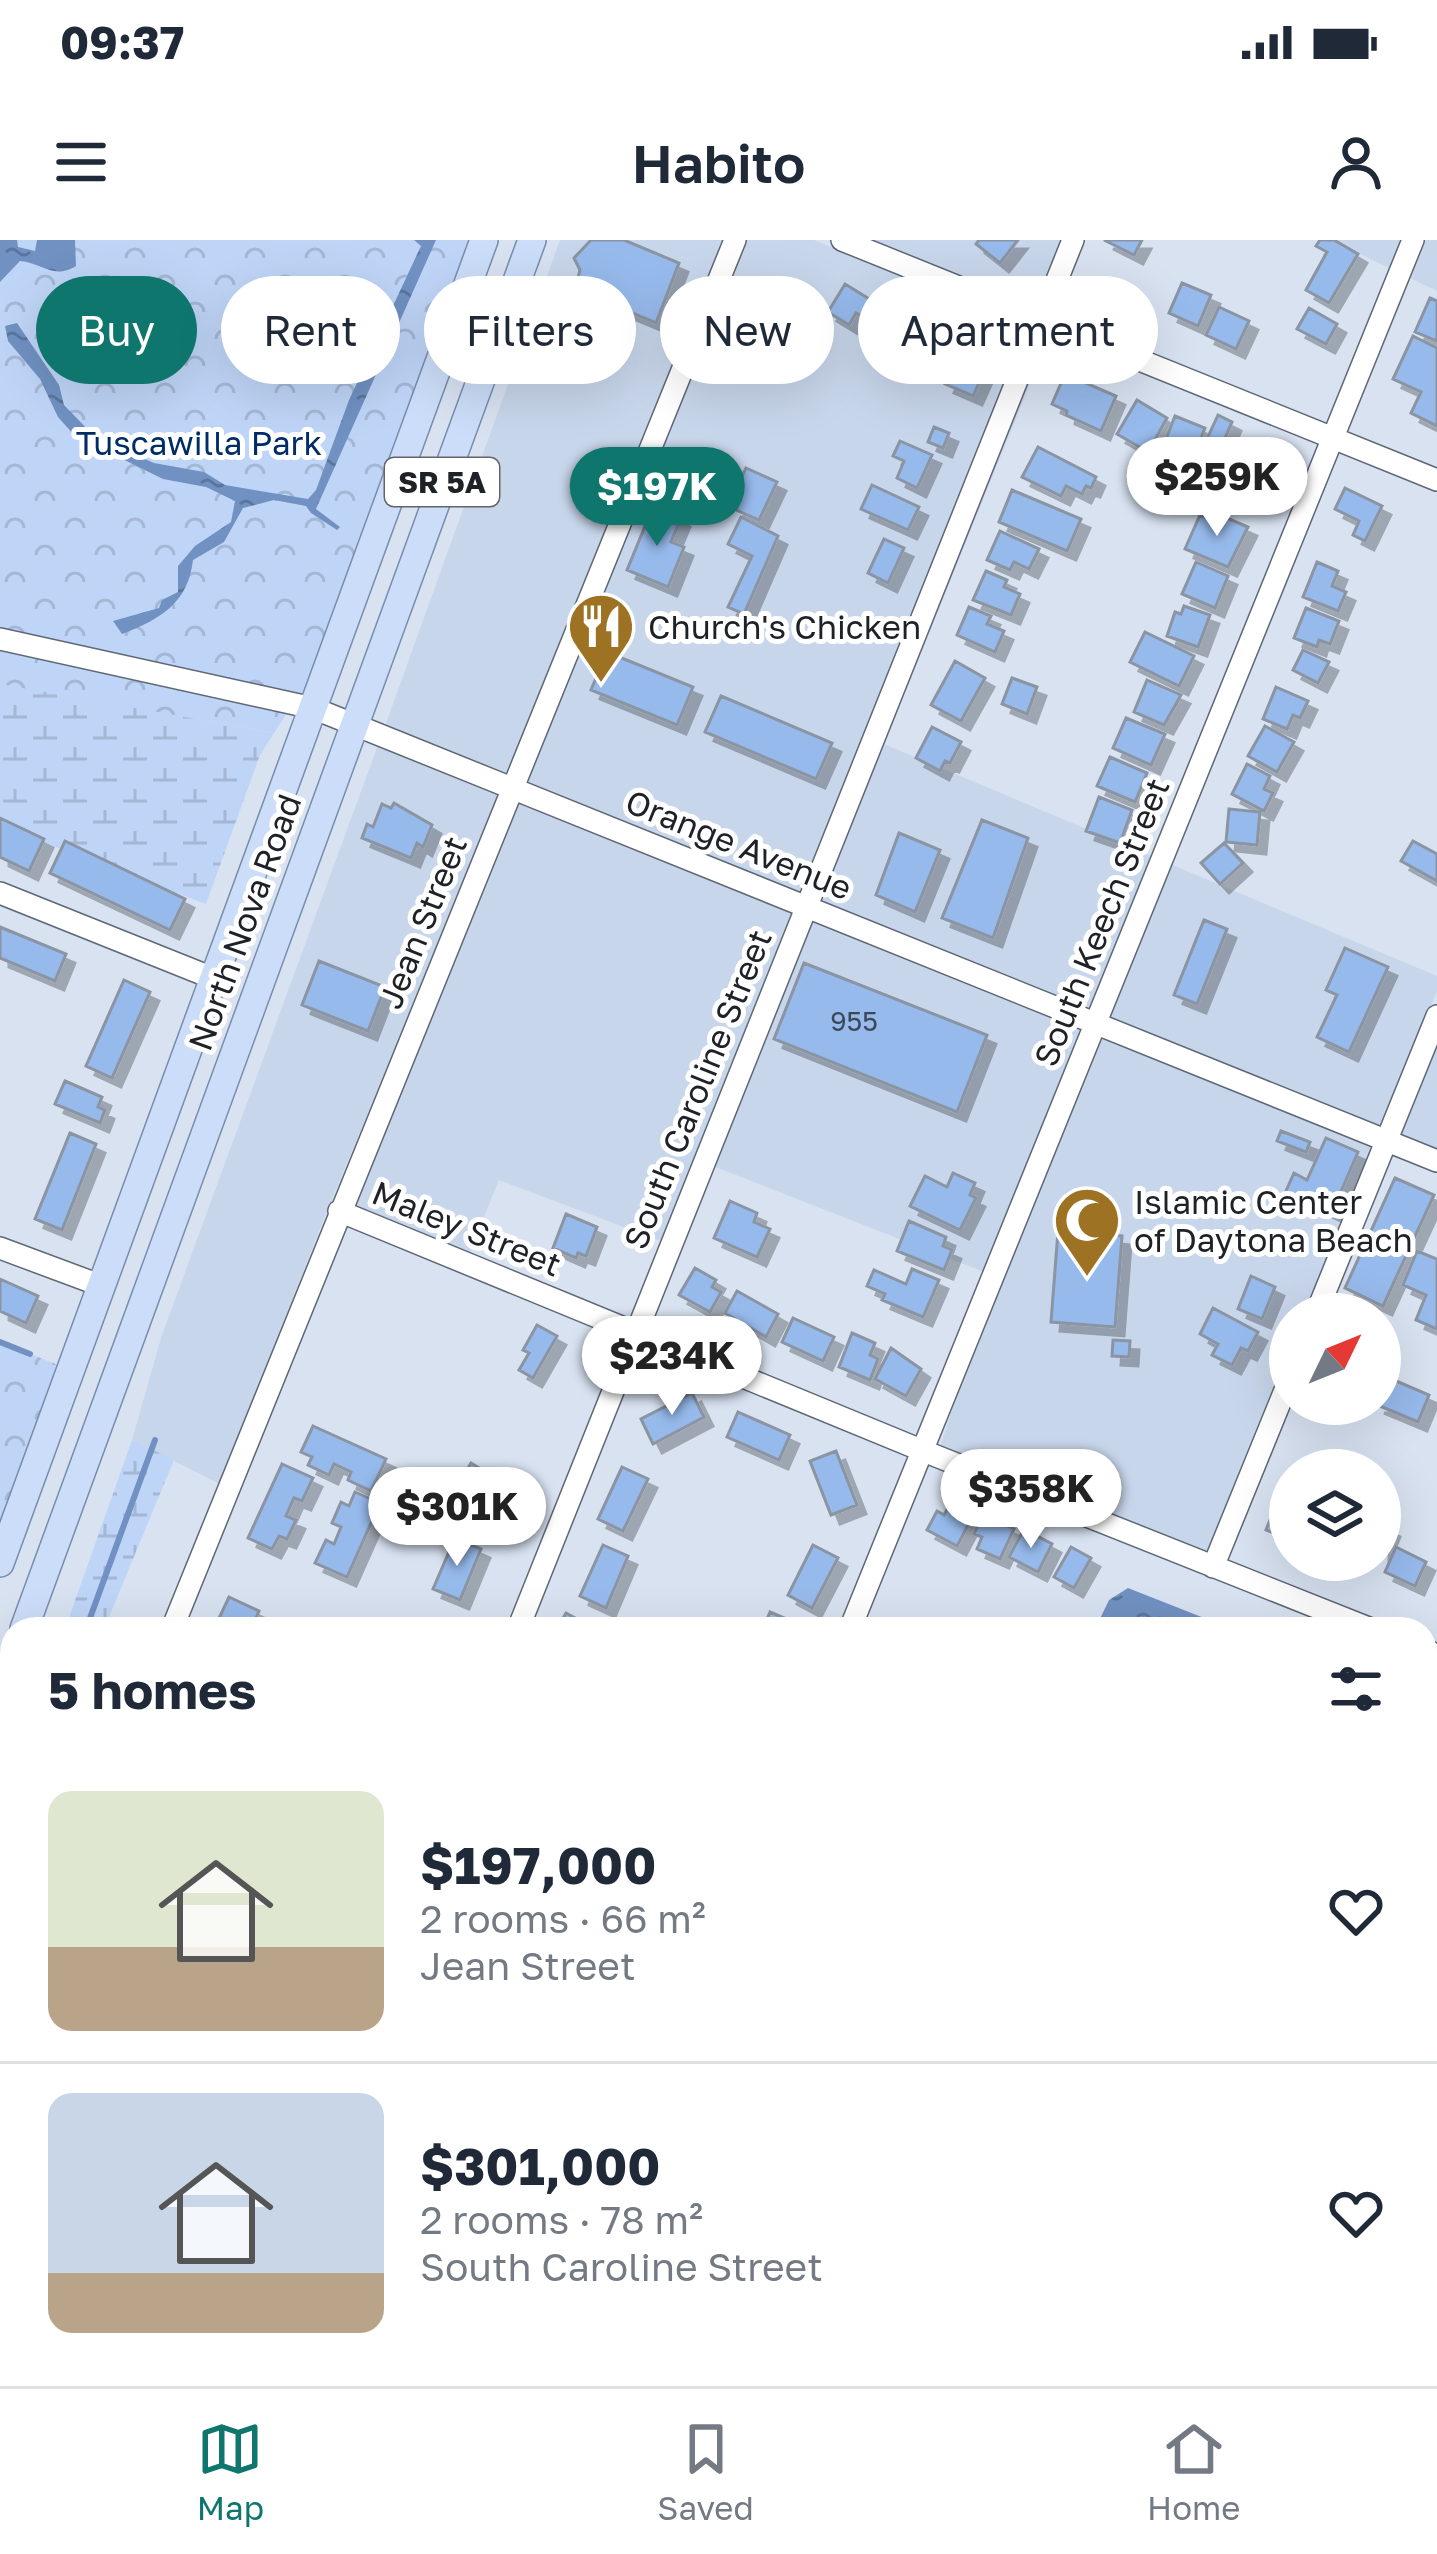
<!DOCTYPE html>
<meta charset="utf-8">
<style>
body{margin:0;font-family:"Golos Text",sans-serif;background:#f6f6f7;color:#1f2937;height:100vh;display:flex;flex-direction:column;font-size:45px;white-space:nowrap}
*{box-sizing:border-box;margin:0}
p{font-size:39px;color:#747a83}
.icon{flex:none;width:66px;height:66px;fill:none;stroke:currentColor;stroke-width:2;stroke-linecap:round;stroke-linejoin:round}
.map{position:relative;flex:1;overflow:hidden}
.panel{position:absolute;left:0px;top:1377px;width:1437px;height:771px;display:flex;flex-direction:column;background:#fff;border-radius:36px 36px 0 0;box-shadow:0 12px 48px #0002}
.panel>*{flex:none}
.banner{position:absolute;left:36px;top:36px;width:1365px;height:108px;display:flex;gap:24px}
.needle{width:78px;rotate:47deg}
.tools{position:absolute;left:1269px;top:1053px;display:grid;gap:24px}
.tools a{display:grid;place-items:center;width:132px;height:132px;border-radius:50%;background:#fff;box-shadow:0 12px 48px #0002;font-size:60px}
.price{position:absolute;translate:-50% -102px;padding:0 27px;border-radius:42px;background:#fff;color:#222;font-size:39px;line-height:78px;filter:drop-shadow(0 3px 6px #0008)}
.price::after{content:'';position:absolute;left:50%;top:72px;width:36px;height:27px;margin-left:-18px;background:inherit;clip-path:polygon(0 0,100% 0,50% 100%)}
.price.current{background:#0f766e;color:#fff}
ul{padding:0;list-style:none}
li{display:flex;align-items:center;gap:36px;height:300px;padding:0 48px}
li+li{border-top:3px solid #e0e1e3}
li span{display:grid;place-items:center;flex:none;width:336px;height:240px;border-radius:24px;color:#555}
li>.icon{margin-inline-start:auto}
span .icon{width:144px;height:144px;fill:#fffc;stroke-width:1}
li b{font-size:51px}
h2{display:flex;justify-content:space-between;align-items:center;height:144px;padding:0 48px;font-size:51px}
.chip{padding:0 42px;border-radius:54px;background:#fff;box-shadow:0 12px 48px #0002;font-size:42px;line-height:108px}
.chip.current{background:#0f766e;color:#fff}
.status{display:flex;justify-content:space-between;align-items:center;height:84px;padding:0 60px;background:#fff;direction:ltr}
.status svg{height:33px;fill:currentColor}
header{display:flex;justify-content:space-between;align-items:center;height:156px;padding:0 48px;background:#fff;font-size:54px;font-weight:600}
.tabs{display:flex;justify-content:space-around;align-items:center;height:168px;border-top:3px solid #e0e1e3;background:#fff;font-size:33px;color:#747a83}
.tabs a{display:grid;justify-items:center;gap:6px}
.tabs .current{color:#0f766e}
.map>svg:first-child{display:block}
.built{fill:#c8d6eb}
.forest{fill:url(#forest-crowns)}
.wetland{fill:url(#wetland-marsh)}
.water{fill:url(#water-ripples)}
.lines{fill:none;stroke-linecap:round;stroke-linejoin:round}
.stream{stroke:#7091c2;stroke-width:6}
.building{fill:#97baec;stroke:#8b94a2;stroke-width:3;filter:url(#shadow)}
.minor-casing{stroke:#5e6774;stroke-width:24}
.major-casing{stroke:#788dac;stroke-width:30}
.minor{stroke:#fff;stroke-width:21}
.major{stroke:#cbddf8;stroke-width:27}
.labels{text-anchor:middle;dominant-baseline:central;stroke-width:10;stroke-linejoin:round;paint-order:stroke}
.number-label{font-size:27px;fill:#3c4858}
.shield{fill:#fff;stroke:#626468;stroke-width:3}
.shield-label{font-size:30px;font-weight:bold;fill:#1e2227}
.park-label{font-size:33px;fill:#012d67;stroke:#fff}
.poi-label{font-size:33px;fill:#1e2227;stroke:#fff;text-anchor:start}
.street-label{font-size:33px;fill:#1e2227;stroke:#fff}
</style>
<div class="status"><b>09:37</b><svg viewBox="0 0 49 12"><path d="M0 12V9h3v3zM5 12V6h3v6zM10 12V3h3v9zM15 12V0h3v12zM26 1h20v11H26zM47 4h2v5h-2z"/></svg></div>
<header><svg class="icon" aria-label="menu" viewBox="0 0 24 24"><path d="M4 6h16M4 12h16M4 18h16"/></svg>Habito<svg class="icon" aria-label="person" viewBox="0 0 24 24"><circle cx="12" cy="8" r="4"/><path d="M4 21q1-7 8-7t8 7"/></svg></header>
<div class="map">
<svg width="1437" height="2146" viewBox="0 0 1437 2146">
<defs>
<pattern id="forest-crowns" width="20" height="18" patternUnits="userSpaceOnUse" patternTransform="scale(3)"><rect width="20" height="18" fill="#bfd5f7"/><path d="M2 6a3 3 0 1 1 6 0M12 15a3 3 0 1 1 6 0" fill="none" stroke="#a4b7d4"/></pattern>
<pattern id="wetland-marsh" width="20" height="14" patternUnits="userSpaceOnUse" patternTransform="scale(3)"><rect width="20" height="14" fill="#bfd5f7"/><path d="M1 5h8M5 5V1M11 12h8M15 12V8" fill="none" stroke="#a4b7d4"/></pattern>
<pattern id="water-ripples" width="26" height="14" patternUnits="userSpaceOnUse" patternTransform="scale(3)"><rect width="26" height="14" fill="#7091c2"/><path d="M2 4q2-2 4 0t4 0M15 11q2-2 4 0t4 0" fill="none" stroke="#5b769e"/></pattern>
<filter id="shadow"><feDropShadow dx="9" dy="9" stdDeviation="0" flood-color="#0004"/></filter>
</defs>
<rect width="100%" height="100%" fill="#d8e2f1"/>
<path class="built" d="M560 0H725L508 536 385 486Z
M745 0H814L1028 86 800 653 526 543Z
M869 0H1063L1036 67Z
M1332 0H1402L1391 29Z
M1423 0H1437V51L1408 37Z
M1046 93 1050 95 884 504 1153 617 1090 770 818 660Z
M378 505 500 554 325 976 220 1244 132 1200 161 1098Z
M518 561 792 672 661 1001 499 940 469 1013 351 965Z
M1170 624 1437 736V751L1382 887 1108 777Z
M810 679 1082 789 984 1032 713 926Z
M1100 796 1374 906 1306 1074H1290V1113L1208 1314 940 1207 968 1121Z
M1437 802V909L1400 894Z
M724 2136H848L868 2145 873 2136H1223L1219 2146H719Z"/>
<path class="forest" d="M0 0H484L313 468 0 399Z
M0 409 287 473 274 493 17 448 0 444Z
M0 1102 71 1130 0 1323Z"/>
<path class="wetland" d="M0 444 274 493 260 515 206 664 0 586Z
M132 1200 174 1220 104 1389H65Z
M12 1538V1637L0 1669V1572Z"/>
<path class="water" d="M0 0H17L18 7 35 11 37 0H75L76 26C53 40 43 23 20 21L0 42Z
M414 0H436L316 269 340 287 337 290 311 273 306 266 274 260 243 268 224 302 193 320C188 363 161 379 122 394L113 381 159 368 162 360 178 352V326L195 306 231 282 235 261 206 247 163 239 74 195 58 177 40 139 8 101 5 86 17 83 59 145 64 165 95 197 154 223 204 232 225 245 308 259 316 250 349 160 421 6Z
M1128 1348 1232 1389H1095L1109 1360Z
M1425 1466 1437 1476V1495L1425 1539Z
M1437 1635V1862L1425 1855V1646Z"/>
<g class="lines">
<path class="stream" d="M0 1102 30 1114
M86 1389 155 1200
M0 1621 12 1588"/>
</g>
<path class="building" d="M591 0H624L679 23 656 83 575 49 580 30 574 18Z
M979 0H1018L1000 23 976 4Z
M1104 0H1142L1134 15Z
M1320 0H1334L1358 14 1329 63 1306 50 1327 12 1316 6Z
M1182 43 1211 55 1198 86 1169 73Z
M845 44 871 60 862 76 856 73 849 85 828 72Z
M1430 58 1437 61V101L1415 92Z
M910 67 936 79 921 112 895 100Z
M1219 67 1249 81 1236 109 1206 95Z
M1309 68 1337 84 1326 104 1297 89Z
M972 84 1000 96 973 156 945 144Z
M1413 96 1437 108V186L1411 173 1421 152 1393 139Z
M1065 134 1116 156 1101 191 1066 175 1067 171 1052 164Z
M1137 160 1167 178 1148 212 1117 194Z
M1218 175 1232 182 1225 198 1242 206 1218 259 1186 245Z
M1175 176 1205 188 1190 224 1161 212Z
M934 187 949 193 943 208 928 202Z
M900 201 932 215 917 248 897 238 904 221 893 216Z
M1038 207 1096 237 1091 248 1086 246 1082 254 1066 246 1061 256 1022 237Z
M1257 209 1279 218 1264 255 1233 242 1244 214 1253 218Z
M746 228 777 242 759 280 734 269 740 256 734 253Z
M872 245 919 267 908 290 861 269Z
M1345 248 1382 266 1365 301 1353 295 1359 281 1335 269Z
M1012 250 1081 279 1067 311 999 282Z
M653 267 681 278 671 302 684 307 668 347 627 330Z
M1200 275 1217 282 1220 275 1248 287 1228 327 1185 309Z
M741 277 778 296 744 374 728 367 752 316 728 304Z
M1000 291 1039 309 1029 329 1014 322 1010 330 987 320Z
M884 299 904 308 888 343 868 333Z
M1196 322 1228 336 1215 368 1182 354Z
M1317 322 1338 331 1332 346 1346 352 1338 371 1303 357Z
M986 331 1007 340 1004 347 1020 354 1011 375 973 360Z
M1184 366 1210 375 1198 407 1167 396 1175 372 1181 374Z
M969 367 991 376 987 384 1004 391 995 412 957 395Z
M1306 368 1339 381 1330 404 1319 400 1317 407 1294 398Z
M1145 392 1194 416 1179 446 1130 422Z
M1303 410 1329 422 1318 443 1293 430Z
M607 412 693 447 677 485 591 450Z
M955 421 985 438 961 481 931 465Z
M1012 438 1037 447 1027 474 1002 464Z
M1147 440 1181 455 1164 485 1134 472Z
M1276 447 1308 461 1300 478 1293 475 1287 489 1263 479Z
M721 456 832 503 816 539 705 492Z
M1126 478 1165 494 1151 525 1113 508Z
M1265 486 1294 502 1277 532 1248 516Z
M932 487 961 502 950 523 945 521 940 531 916 518Z
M1110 517 1147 533 1135 562 1097 546Z
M1247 524 1270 536 1264 549 1273 553 1264 571 1232 554Z
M1099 557 1132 570 1120 603 1086 591Z
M394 563 432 585 423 607 417 603 411 618 362 598 367 584 373 587 382 564 391 568Z
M1229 569 1260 572 1257 605 1226 602Z
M0 578 44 599 29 631 0 617Z
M982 580 1028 598 993 698 942 678Z
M899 593 940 610 915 672 876 655Z
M65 601 185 659 170 690 50 633Z
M1413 601 1437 614V641L1401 621Z
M1224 603 1243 623 1220 644 1201 623Z
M1204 680 1227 689 1197 764 1174 755Z
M0 687 66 714 55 741 0 718Z
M1345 708 1388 727 1349 812 1317 797 1337 755 1326 750Z
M319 721 385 747 368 791 302 765Z
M804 723 987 795 957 872 774 799Z
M124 740 150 752 112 838 86 826Z
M65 841 102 857 98 867 105 870 100 883 55 864Z
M1281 891 1310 902 1306 912 1277 901Z
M70 893 96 904 62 990 35 979Z
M1326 898 1358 912 1332 972 1286 951 1294 933 1307 940Z
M953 933 975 943 970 955 976 958 960 990 910 966 925 936 947 947Z
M1395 938 1434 955 1383 1066 1345 1048Z
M730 961 757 973 754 982 770 989 757 1017 714 998Z
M566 974 597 987 586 1016 578 1013 576 1018 553 1008Z
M909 981 946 997 943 1006 952 1010 944 1030 897 1011Z
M1058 991 1122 996 1115 1087 1051 1082Z
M1417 1011 1437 1019V1089L1416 1080 1426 1055 1403 1045Z
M695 1028 716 1040 712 1047 721 1052 710 1072 679 1055Z
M912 1029 939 1040 923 1077 882 1060 885 1054 867 1046 874 1030 906 1044Z
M1251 1036 1275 1047 1262 1079 1238 1069Z
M0 1039 38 1056 26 1083 0 1071Z
M737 1051 778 1074 766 1097 725 1073Z
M1213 1068 1258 1092 1248 1111 1241 1108 1232 1125 1212 1115 1218 1104 1200 1094Z
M793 1078 834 1097 823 1121 782 1102Z
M537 1085 557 1096 533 1138 519 1130 529 1113 523 1110Z
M852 1093 875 1103 870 1115 878 1119 870 1140 839 1127Z
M1113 1100 1130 1101 1129 1117 1112 1116Z
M891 1108 921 1129 906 1156 875 1139Z
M1380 1134 1429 1155 1418 1182 1375 1164H1380Z
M692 1153 704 1177 653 1204 641 1179Z
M738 1172 790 1195 779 1220 727 1197Z
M313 1186 386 1219 371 1251 348 1240 351 1232 334 1224 329 1235 308 1225 312 1217 301 1212Z
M836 1211 857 1265 831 1275 810 1221Z
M471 1223 504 1243 491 1264 503 1271 492 1290 447 1262Z
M282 1224 313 1238 302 1261 294 1258 286 1276 296 1280 287 1299 279 1296 272 1309 248 1298Z
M622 1227 648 1239 623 1291 598 1279Z
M1285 1242 1290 1244V1300L1266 1290Z
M355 1252 380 1263 347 1337 315 1323 326 1300 334 1304 341 1287 332 1283 341 1262 349 1266Z
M951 1262 974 1274 957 1306 927 1290 937 1271 944 1275Z
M983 1275 1014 1289 1000 1319 977 1309 982 1297 974 1294Z
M1380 1284 1391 1288 1380 1315Z
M1024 1289 1052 1304 1038 1332 1009 1317Z
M455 1298 481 1309 460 1360 433 1349Z
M603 1305 628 1316 606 1368 580 1356Z
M813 1305 838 1318 812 1368 788 1355Z
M1071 1307 1091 1318 1074 1348 1054 1337Z
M1396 1307 1426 1322 1415 1346 1385 1332Z
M229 1357 259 1371 251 1389H214Z
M770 1372 796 1383 793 1389H763Z
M566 1373 590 1386 588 1389H557Z
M12 1896V1968L9 1967 3 1978 0 1921Z
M1437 2011V2039L1425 2042V2014Z
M1425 2095 1437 2101 1430 2128 1425 2126Z
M40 2136H68L63 2146H24L28 2138 37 2143Z
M116 2136 135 2140 137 2136H153L160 2140 157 2146H111Z
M254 2136H285L280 2146H249Z
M449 2136H486L482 2146H445Z
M591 2136H636L631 2146H589Z
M1295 2136H1318L1323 2146H1287L1285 2141Z"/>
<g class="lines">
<defs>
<path id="minor" d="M842 0 1437 240
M0 399 313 468 1437 921
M0 653 215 739
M339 971 921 1210 1371 1389
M0 1008 102 1046
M1316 1074 1437 776
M1213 1327 1290 1138
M172 1389 735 0
M518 1389 1073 0
M850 1389 1413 0
M1425 1410 1437 1415
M0 1821 12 1791
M1425 1971 1437 1967
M1375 2136 1386 2146
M208 2146 212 2136
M547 2146 551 2136"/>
<path id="major" d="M0 1323 484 0
M24 1389 532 0
M0 1452 12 1420"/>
</defs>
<use href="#minor" class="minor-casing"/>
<use href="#major" class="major-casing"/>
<use href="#minor" class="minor"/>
<use href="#major" class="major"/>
</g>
<defs>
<symbol id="restaurant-pin" viewBox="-11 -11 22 30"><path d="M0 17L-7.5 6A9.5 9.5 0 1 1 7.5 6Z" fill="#9e7223" stroke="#fff"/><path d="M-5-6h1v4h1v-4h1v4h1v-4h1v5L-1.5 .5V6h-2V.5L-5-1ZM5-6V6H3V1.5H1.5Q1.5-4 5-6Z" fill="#fff"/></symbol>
<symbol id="mosque-pin" viewBox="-11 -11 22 30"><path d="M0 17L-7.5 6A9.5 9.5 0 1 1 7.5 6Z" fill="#9e7223" stroke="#fff"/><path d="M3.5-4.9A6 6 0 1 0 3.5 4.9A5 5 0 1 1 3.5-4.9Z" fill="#fff"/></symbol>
</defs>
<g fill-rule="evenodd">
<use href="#restaurant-pin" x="563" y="348" width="76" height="104"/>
<use href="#mosque-pin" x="1049" y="942" width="76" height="104"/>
</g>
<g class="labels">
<g class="number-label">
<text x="854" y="781">955</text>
</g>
<rect class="shield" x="385" y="218" width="114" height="48" rx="9"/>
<g class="shield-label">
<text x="442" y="242">SR 5A</text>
</g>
<g class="park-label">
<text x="199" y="202">Tuscawilla Park</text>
</g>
<g class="poi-label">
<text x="648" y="386">Church's Chicken</text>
<text x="1134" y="961">Islamic Center<tspan x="1134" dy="38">of Daytona Beach</tspan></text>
</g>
<g class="street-label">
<text transform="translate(739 604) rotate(22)">Orange Avenue</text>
<text transform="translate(244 682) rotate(-70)">North Nova Road</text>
<text transform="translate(422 682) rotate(-68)">Jean Street</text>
<text transform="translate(1101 682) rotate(-68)">South Keech Street</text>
<text transform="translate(697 849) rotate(-68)">South Caroline Street</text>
<text transform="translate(467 988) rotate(22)">Maley Street</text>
</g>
</g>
</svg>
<div class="tools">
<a><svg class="needle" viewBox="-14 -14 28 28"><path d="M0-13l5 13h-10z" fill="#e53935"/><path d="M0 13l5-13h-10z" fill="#747a83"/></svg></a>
<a><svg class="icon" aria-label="layers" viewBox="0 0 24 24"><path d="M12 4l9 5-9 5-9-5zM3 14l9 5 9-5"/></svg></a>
</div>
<b class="price" style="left:1217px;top:299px">$259K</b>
<b class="price current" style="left:657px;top:309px">$197K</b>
<b class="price" style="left:672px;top:1178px">$234K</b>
<b class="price" style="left:1031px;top:1311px">$358K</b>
<b class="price" style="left:457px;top:1329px">$301K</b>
<div class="banner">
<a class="chip current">Buy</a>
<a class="chip">Rent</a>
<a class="chip">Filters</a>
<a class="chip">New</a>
<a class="chip">Apartment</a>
</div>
<section class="panel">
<h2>5 homes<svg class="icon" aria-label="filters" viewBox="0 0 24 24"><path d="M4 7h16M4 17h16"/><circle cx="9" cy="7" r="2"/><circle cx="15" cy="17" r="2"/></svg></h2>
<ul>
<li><span style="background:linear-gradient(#dfe7d0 65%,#b9a48a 0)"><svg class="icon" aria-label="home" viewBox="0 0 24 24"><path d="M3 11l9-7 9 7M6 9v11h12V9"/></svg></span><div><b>$197,000</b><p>2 rooms · 66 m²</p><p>Jean Street</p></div><svg class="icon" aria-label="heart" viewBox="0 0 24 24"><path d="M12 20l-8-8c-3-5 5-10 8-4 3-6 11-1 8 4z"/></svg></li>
<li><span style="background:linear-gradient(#c9d6e8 75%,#b9a48a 0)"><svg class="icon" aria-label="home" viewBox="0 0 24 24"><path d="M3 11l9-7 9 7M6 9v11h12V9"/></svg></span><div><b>$301,000</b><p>2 rooms · 78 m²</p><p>South Caroline Street</p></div><svg class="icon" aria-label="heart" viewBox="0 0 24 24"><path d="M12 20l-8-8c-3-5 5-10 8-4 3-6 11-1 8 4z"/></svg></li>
</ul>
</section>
</div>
<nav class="tabs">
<a class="current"><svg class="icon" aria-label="map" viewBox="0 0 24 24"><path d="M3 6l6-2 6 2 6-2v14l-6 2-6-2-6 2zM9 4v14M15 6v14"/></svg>Map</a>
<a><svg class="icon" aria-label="saved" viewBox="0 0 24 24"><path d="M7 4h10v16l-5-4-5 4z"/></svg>Saved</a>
<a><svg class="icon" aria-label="home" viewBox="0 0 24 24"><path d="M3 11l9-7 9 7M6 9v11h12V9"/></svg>Home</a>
</nav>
